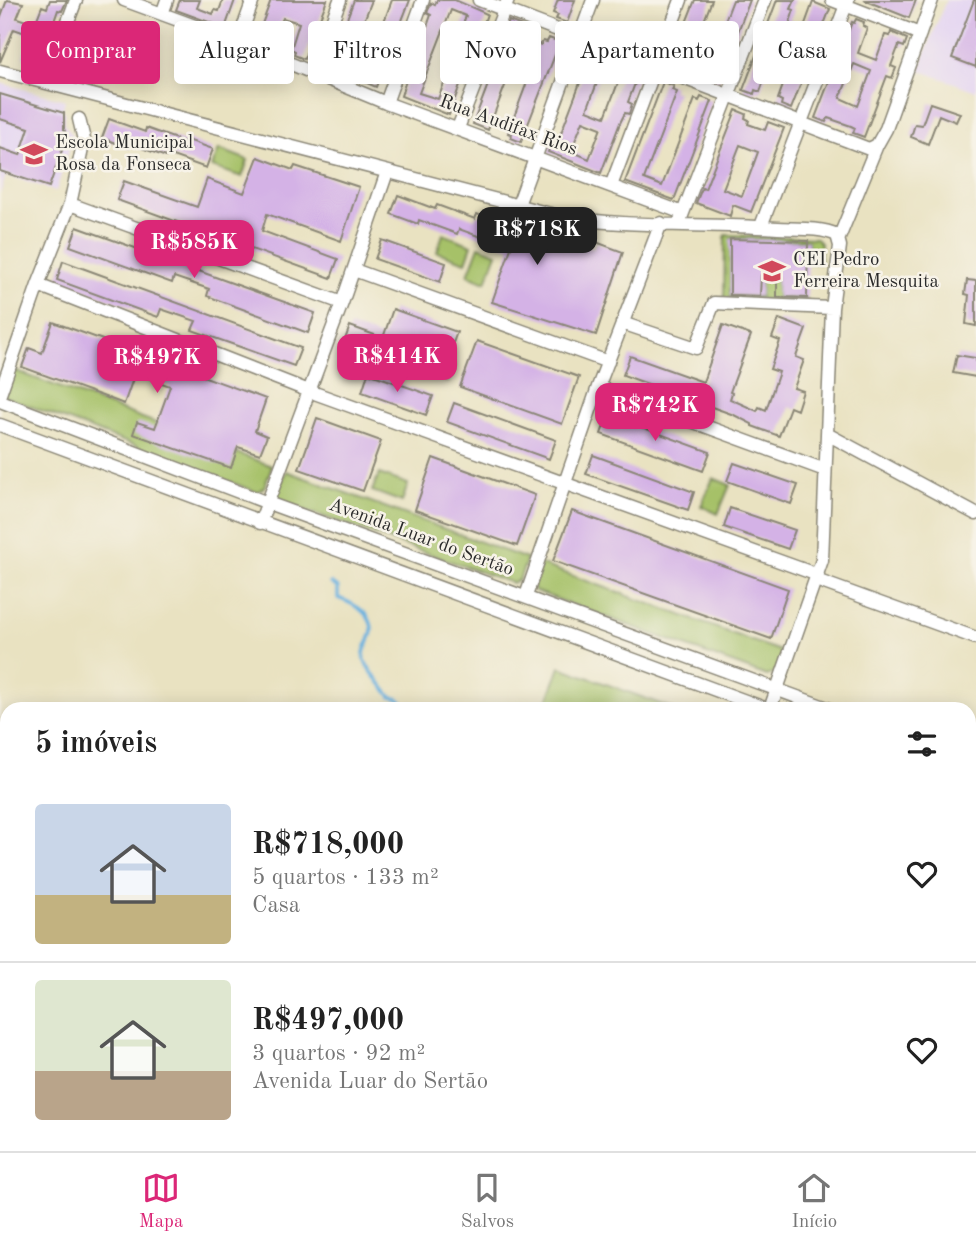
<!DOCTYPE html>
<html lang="pt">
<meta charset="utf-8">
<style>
body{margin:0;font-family:"Old Standard TT",serif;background:#f2f2f2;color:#222;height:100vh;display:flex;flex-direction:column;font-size:26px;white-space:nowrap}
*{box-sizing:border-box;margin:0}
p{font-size:23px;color:#767676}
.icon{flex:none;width:38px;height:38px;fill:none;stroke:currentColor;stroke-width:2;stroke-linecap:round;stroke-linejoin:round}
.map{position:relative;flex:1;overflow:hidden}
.details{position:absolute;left:0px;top:702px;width:976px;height:450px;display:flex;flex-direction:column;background:#fff;border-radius:21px 21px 0 0;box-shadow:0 4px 18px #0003}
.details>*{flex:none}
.guide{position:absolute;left:21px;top:21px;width:934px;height:63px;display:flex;gap:14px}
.price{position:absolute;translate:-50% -60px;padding:0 16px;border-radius:14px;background:#db2777;color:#fff;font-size:23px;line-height:46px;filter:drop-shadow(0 2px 4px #0008)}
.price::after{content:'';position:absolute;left:50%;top:42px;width:21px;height:16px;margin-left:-10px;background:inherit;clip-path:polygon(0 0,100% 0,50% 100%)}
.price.on{background:#222;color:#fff}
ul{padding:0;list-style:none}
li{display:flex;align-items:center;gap:21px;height:175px;padding:0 35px}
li+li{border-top:2px solid #e0e0e0}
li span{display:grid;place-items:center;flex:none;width:196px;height:140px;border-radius:7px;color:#555}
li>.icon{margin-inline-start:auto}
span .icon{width:84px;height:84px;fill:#fffc;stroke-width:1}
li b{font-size:30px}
h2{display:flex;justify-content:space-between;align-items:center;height:84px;padding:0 35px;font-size:30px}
.pill{padding:0 24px;border-radius:7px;background:#fff;box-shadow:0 4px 18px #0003;font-size:24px;line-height:63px}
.pill.on{background:#db2777;color:#fff}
.tab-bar{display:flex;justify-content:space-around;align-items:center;height:98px;border-top:2px solid #e0e0e0;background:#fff;font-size:19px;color:#767676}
.tab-bar a{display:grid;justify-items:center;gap:4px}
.tab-bar .on{color:#db2777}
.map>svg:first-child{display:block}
.built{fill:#e3d3f3}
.green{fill:#a6c167;stroke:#687649;stroke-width:2}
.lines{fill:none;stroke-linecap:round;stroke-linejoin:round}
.stream{stroke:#67b1df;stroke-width:3.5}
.building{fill:#d4b2e6;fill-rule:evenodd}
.minor-casing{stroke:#8a8676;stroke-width:15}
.minor{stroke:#fff;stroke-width:12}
.labels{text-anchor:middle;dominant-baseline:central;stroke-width:5;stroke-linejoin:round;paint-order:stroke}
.street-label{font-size:19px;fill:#2b2b2b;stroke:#f7f3e8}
.poi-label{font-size:19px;fill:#2b2b2b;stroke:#f7f3e8;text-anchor:start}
</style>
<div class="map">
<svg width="976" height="1151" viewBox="0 0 976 1151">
<rect width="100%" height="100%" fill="#f7f3e8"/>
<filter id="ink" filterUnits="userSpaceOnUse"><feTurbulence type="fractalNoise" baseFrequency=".0143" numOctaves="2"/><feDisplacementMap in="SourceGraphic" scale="14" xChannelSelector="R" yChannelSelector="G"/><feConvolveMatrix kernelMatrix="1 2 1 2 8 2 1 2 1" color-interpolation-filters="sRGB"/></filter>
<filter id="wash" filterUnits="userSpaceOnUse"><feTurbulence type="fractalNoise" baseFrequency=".00686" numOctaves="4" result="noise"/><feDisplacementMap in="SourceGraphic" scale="28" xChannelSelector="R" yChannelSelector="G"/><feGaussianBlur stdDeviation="1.57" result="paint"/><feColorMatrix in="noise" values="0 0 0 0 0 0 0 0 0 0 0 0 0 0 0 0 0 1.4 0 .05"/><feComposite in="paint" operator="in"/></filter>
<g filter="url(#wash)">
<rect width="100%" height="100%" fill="#e9e2c1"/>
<path class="built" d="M946 0H976V91L919 70Z
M0 83 65 100 62 111 65 112 64 124 73 136 56 191 6 175 0 194Z"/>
<path class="green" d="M219 149 248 160 242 177 212 167Z
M443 234 472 245 466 262 437 252Z
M725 235 816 238 821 245 820 263H808V241L731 239 730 296 760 297 761 275H777V298L807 299V301L724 298Z
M479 246 497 253 486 282 468 275Z
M425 354 455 365 448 382 419 372Z
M13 370 272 466 264 487 257 492 3 396Z
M286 471 527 559 519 580 512 583 279 501 277 494Z
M379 474 408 484 402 502 372 491Z
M713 478 730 485 718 514 701 506Z
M540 564 783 652 775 673 767 676 535 591 533 586Z
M560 667 674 709H544Z"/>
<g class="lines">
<path class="stream" d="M331 583 338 588V598C352 603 372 612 372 630 372 639 363 647 364 656 364 667 385 687 391 697 400 698 403 700 405 709
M970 1022 976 1020
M436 1144 446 1151
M573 1151 593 1144"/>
</g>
<g id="blocks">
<path class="building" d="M7 0 23 3 17 18 35 24 42 6 47 8 50 0H67L62 11 58 10 50 33 54 34 51 42 47 41 38 62 23 57 31 35 14 29 0 62V19Z
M180 0H200L197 8 213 14 215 10 219 11 223 0H235L225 28 176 10Z
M271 0H327L304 59 294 55 295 51 291 49 299 23 283 18 272 42 268 41 267 44 256 40Z
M354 0H372L345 70 340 68 339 73 328 69Z
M392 0H410L376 87 362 81Z
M437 0H455L487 14 480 34 485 36 481 45 476 44 472 52 449 115 401 96 407 77 405 76 416 45 420 46 431 15 427 13 431 3 435 5ZM451 10 466 16 462 26 465 27 438 99 419 93Z
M558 0H575L567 23 556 19 558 15 553 13Z
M695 0H712L693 50 711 57 733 0H750L719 81 667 62 675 42 678 43Z
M777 0H795L791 9 794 10 785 37 781 35 768 76 766 75 760 92 755 90 754 94 743 90Z
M864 0H916L909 18Z
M974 0H976V67L952 58Z
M813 2 830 9 791 109 781 105 782 101 778 99Z
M856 19 864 22 863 26 867 28 858 53 876 60 885 35 890 36 891 32 907 39 904 47 899 45 891 66 896 68 892 78 887 76 864 137 853 133 855 128 851 126 828 118 826 122 815 118 852 22 854 23ZM854 64 871 71 858 106 840 98Z
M509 21 522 26 520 32 525 34 523 38 541 45 543 41 547 42 549 38 560 42 521 142 511 138 512 134 508 133 533 66 517 59 513 65 488 130 473 124 508 32 505 31Z
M591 54 601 58 600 62 604 64 587 110 605 117 624 67 639 73 628 102 632 104 629 114 625 113 620 123 601 173 548 152 551 144 556 146ZM583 121 601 128 589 159 571 151Z
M663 82 674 86 672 90 677 92 644 179 662 186 695 99 699 101 701 97 712 101 674 200 625 182Z
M0 94 64 113V129L67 136 49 187 0 171V148L20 155 29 128 0 119Z
M930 103 960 113 956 122 939 115 928 144 911 137 915 124 922 125Z
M736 110 746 114 745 118 749 120 748 124 765 130 768 122 784 128 751 212 733 205 730 216 696 203 702 188 705 189ZM740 145 758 152 742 196 723 189Z
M109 119 145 132 146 128 184 142 185 139 213 149 206 168 167 154 166 157 131 144 129 148 102 138Z
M258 157 293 170 295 166 359 187 341 241 267 214 262 231 338 259 331 278 117 200 124 181 197 207 207 179 244 193Z
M398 195 435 209 437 205 475 219 477 214 516 229 517 225 556 239 558 235 593 248 596 242 623 252 596 335 492 302 511 248 459 229 457 234 419 220 418 224 391 214Z
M77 227 315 313 308 333 207 296 209 289 174 277 172 283 70 246Z
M730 239 808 241 807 298 777 297V276L761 275 760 296 730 295Z
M382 240 446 263 440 282 375 259Z
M63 261 301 348 294 366 192 330 196 321 161 309 158 317 57 280Z
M967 280 976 281V326L966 324 969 295 965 294Z
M393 309 457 332 450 351 418 339 408 368 343 345 350 326 383 338Z
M779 319 806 329 796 357 804 360 794 388 803 391 797 410 790 407 779 436 752 426V424L734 415 623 375 630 356 703 382 723 325 751 335 730 392 732 393 730 399 757 411 759 407 766 410 779 372 770 369 780 341 772 338Z
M53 322 266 399 255 431 267 436 260 454 238 447 231 468 133 434 137 422 155 428 170 386 135 373 124 404 22 367 29 348 42 353Z
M477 341 579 377 562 424 460 387Z
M957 355 976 358V377L953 373Z
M368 373 433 396 426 415 362 392Z
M454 403 556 440 549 459 447 422Z
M608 415 710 452 703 471 601 434Z
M317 418 381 441 363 491 299 469Z
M593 455 694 492 688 510 586 474Z
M433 458 535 495 517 546 415 510Z
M734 463 798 485 791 504 727 481Z
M730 508 795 530 788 549 724 527Z
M572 511 788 589 771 639 553 561Z"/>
</g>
</g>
<g filter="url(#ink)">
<use href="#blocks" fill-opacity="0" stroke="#8a8676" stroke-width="2"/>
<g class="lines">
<defs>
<path id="minor" d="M124 0 238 42 386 103 683 213
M479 0 869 149 877 145 886 129 932 0
M832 0 920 34
M162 14 167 0
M238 42 253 0
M0 71 562 217C633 228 706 223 778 228 796 229 820 227 837 235L840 246 832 308 822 560 770 709
M312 74 340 0
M45 82 76 0
M386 103 423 0
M458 128 508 0
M611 186 681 0
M70 204 342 303
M518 205 593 0
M681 218 765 0
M761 226 848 0
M839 238 877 145
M354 270 608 362
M38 285 309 391 818 575
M622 323 696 348 714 303 832 308
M598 387 825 470
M0 394 38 285 70 204 84 140 79 119
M0 401 268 503 830 709
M0 425 767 709
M827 434 976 514
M260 523 342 303 387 172
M816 580 976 638
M526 596 598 387 661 223
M970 761 976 764
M970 783 976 785
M970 931 976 930
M0 1010 7 1007"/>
</defs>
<use href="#minor" class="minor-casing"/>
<use href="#minor" class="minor"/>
</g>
</g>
<defs>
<symbol id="school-bare" viewBox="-9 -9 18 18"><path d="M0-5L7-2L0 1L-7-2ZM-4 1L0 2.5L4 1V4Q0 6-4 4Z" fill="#d1495b" stroke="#f7f3e8" stroke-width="2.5" paint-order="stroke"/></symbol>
</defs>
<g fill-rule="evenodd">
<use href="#school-bare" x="15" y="135" width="38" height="38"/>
<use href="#school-bare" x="753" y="252" width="38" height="38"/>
</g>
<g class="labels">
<g class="street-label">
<text transform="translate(508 126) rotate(20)">Rua Audifax Rios</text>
<text transform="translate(421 538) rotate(20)">Avenida Luar do Sertão</text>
</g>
<g class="poi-label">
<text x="55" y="143">Escola Municipal<tspan x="55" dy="22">Rosa da Fonseca</tspan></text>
<text x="793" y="260">CEI Pedro<tspan x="793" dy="22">Ferreira Mesquita</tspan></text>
</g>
</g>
</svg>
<b class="price on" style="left:537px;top:267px">R$718K</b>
<b class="price" style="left:194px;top:280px">R$585K</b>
<b class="price" style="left:397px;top:394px">R$414K</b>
<b class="price" style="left:157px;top:395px">R$497K</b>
<b class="price" style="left:655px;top:443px">R$742K</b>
<div class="guide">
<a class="pill on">Comprar</a>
<a class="pill">Alugar</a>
<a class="pill">Filtros</a>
<a class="pill">Novo</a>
<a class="pill">Apartamento</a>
<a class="pill">Casa</a>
</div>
<section class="details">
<h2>5 imóveis<svg class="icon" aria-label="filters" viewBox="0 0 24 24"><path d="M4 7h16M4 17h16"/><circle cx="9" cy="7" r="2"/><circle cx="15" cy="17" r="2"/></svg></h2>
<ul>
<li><span style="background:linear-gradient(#c9d6e8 65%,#c2b280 0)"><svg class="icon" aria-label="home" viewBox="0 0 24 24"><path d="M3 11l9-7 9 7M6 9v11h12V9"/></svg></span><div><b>R$718,000</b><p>5 quartos · 133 m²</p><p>Casa</p></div><svg class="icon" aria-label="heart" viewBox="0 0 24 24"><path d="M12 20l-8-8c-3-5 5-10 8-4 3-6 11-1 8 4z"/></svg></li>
<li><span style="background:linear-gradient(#dfe7d0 65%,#b9a48a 0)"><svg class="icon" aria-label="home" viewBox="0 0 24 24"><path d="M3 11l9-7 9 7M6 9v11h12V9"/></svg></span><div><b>R$497,000</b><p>3 quartos · 92 m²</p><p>Avenida Luar do Sertão</p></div><svg class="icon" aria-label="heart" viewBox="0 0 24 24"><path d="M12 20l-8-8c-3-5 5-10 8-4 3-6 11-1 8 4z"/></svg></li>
</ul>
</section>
</div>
<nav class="tab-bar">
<a class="on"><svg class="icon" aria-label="map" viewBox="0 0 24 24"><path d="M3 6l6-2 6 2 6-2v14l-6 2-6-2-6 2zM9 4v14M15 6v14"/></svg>Mapa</a>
<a><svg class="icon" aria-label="saved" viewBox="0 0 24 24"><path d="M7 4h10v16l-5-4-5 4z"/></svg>Salvos</a>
<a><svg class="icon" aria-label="home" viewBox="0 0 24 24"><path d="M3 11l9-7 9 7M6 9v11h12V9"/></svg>Início</a>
</nav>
